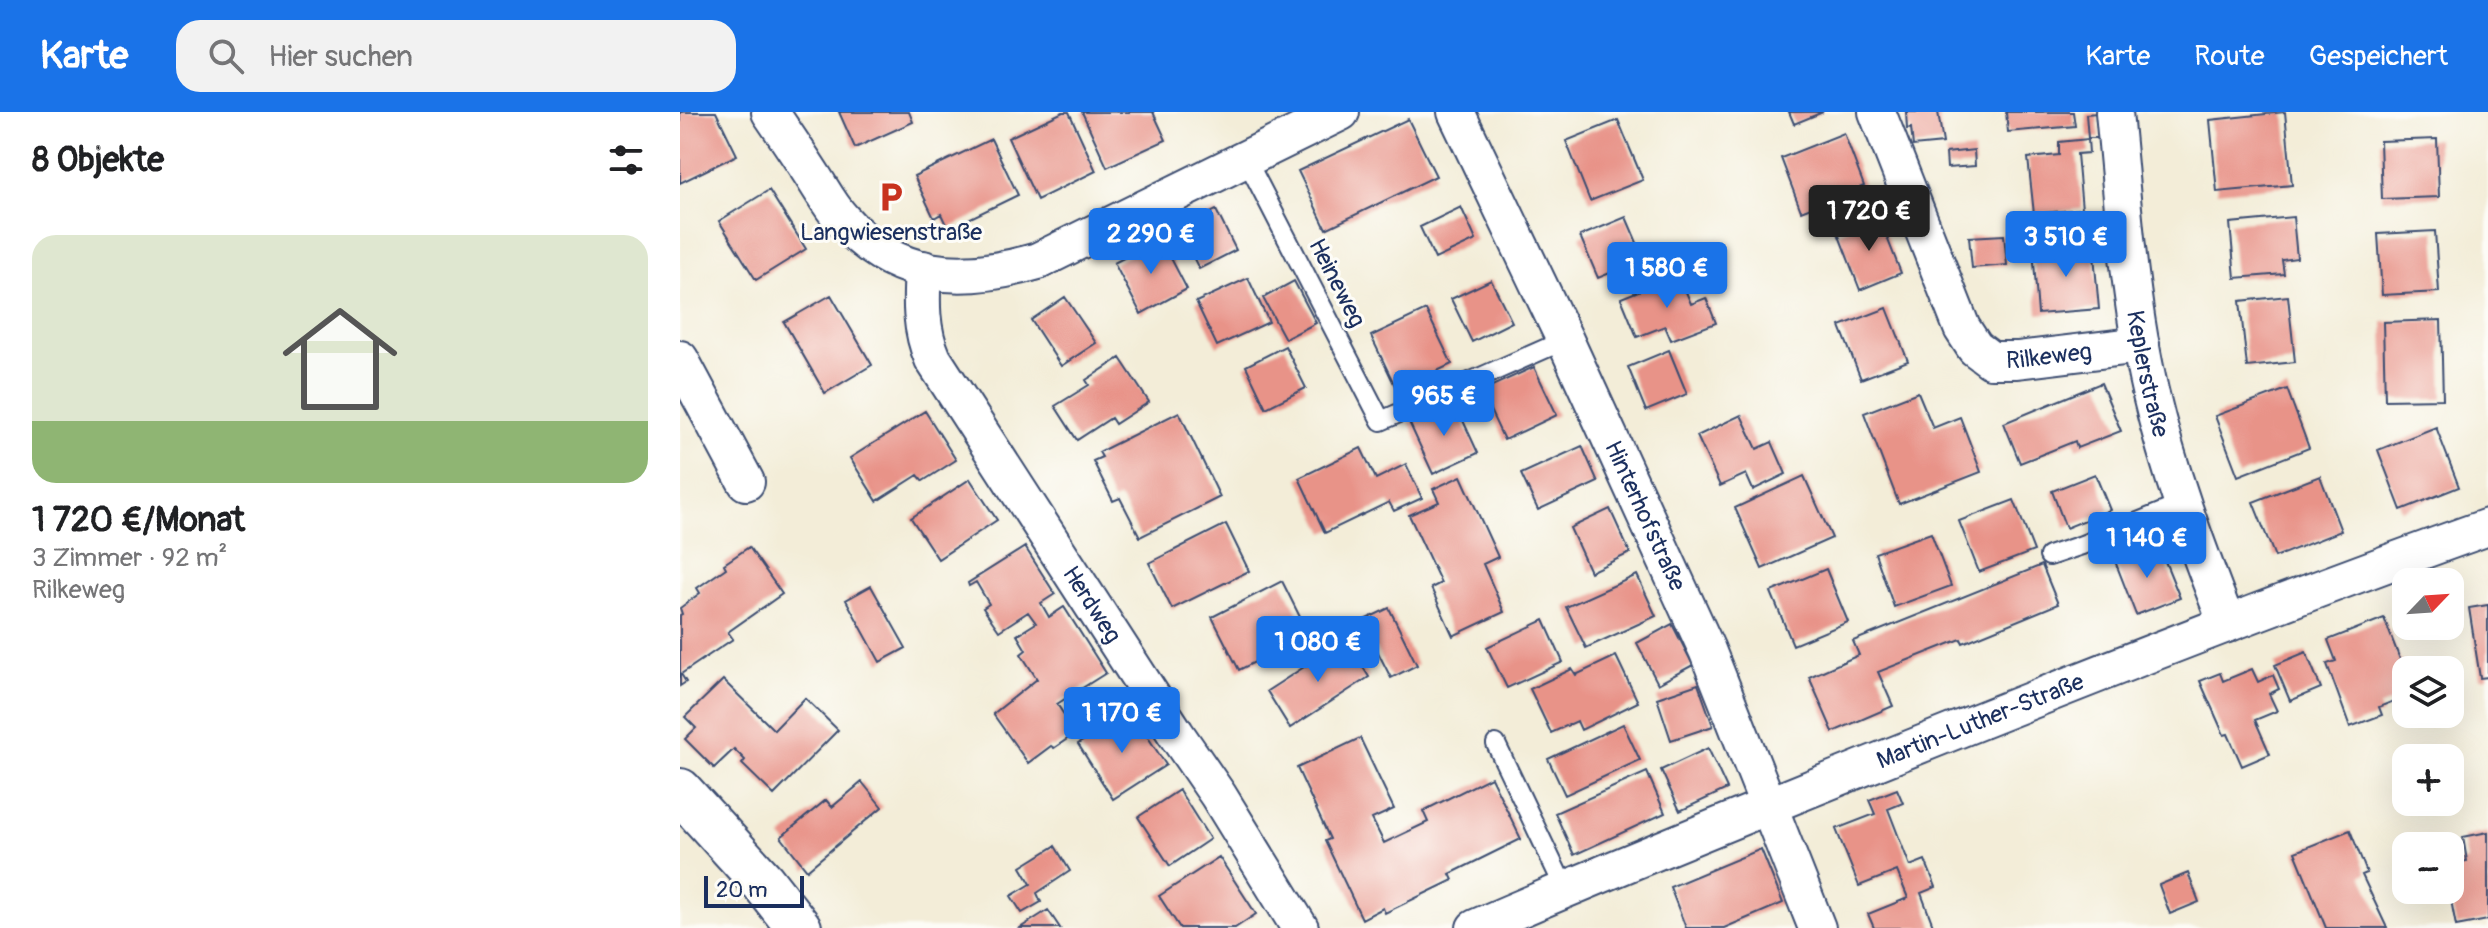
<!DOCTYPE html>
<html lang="de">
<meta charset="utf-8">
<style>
body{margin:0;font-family:Pangolin,sans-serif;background:#f2f2f2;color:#202124;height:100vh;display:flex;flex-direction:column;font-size:30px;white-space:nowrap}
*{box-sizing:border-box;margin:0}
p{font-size:26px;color:#757577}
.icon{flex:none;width:44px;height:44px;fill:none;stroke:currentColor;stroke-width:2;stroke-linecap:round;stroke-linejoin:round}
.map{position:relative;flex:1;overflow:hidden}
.panel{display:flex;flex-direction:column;background:#fff;width:680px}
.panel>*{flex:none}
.needle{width:52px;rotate:65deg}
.tools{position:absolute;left:1712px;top:456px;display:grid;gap:16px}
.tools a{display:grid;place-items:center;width:72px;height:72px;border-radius:16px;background:#fff;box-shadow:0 8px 32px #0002;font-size:40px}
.scale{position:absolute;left:24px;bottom:20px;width:100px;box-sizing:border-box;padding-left:8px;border:4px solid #1b2f5e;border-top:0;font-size:22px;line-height:28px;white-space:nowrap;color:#1b2f5e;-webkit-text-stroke:6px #fdfcf7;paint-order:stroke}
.price{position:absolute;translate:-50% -68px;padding:0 18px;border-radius:8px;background:#1a73e8;color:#fff;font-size:26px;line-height:52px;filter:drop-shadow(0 2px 4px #0008)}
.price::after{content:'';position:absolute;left:50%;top:48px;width:24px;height:18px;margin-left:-12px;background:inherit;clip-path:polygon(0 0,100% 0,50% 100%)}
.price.selected{background:#222;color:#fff}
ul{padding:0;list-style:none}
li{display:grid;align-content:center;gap:16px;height:424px;padding:0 32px}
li+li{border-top:2px solid #e0e0e0}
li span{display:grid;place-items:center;height:248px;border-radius:24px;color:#555}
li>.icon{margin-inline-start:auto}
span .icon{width:144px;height:144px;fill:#fffc;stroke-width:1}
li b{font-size:34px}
h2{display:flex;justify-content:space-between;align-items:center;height:96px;padding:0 32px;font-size:34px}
header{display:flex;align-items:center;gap:48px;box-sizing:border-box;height:112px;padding:0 40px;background:#1a73e8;color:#fff}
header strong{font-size:38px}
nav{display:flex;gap:44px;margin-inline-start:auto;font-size:28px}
.search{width:560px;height:72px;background:#f2f2f2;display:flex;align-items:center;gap:20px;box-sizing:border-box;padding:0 28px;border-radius:24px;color:#757577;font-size:30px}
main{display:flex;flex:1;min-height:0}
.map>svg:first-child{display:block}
.building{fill:#e89388}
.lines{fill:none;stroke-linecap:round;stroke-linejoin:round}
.service-casing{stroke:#3b4c70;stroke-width:22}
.minor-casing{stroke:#3b4c70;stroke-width:40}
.secondary-casing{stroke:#3b4c70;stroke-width:48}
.service{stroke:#fff;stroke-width:18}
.minor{stroke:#fff;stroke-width:36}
.secondary{stroke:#fff;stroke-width:44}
.labels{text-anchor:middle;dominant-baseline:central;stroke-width:6;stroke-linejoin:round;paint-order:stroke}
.poi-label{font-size:24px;fill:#1b2f5e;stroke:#fdfcf7}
.street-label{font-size:24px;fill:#1b2f5e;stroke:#fdfcf7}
</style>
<header>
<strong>Karte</strong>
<div class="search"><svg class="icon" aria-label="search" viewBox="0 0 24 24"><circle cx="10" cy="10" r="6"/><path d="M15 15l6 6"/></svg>Hier suchen</div>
<nav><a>Karte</a><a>Route</a><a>Gespeichert</a></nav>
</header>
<main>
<section class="panel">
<h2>8 Objekte<svg class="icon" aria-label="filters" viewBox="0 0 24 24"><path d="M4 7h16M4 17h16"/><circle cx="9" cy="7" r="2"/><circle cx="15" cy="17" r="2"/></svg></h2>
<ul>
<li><span style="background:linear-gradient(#dfe7d0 75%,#8fb573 0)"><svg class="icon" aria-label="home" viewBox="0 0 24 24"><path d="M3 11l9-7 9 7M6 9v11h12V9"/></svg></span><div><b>1 720 €/Monat</b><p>3 Zimmer · 92 m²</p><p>Rilkeweg</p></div></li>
</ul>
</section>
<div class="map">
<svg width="1808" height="816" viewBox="0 0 1808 816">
<rect width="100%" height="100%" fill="#fdfcf7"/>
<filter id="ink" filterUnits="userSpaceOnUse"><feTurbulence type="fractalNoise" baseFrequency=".0125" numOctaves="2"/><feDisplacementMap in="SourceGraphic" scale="16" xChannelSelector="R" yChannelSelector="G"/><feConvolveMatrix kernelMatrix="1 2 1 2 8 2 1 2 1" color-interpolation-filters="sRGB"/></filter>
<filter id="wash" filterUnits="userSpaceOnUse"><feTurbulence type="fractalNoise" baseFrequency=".006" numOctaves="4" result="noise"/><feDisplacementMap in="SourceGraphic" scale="32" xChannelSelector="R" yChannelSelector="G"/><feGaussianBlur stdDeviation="1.8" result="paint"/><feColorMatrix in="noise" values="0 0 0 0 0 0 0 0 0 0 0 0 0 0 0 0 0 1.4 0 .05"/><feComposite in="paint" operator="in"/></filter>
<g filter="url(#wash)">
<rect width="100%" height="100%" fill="#f3edd8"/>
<g id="blocks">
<path class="building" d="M0 0H36L57 43 0 71Z
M159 0H229L233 10 175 36Z
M383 0H389L416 59 357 88 328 26Z
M402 0H473L486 28 427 55Z
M1109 0H1143L1114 12Z
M1226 0H1258L1263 31 1233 34 1231 16 1227 17Z
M1326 0H1393L1395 14 1328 20Z
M1605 0 1612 73 1537 80 1530 8Z
M1417 1 1419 26H1408L1406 2Z
M728 7 756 64 646 117 618 59Z
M938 8 963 68 910 89 886 29Z
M1164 21 1184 74 1121 99 1101 46Z
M311 27 338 83 268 117 261 102 254 106 234 64Z
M1408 27 1409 41 1397 42 1402 97 1354 102 1348 46 1379 43V30Z
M1757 27 1759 85 1702 87 1700 29Z
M1294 38 1295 54 1267 56 1266 41Z
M89 78 126 137 76 168 39 109Z
M781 95 796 128 755 147 740 115Z
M536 98 556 138 519 157 499 117Z
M946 105 964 147 918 166 900 124Z
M1199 105 1221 161 1180 178 1158 121Z
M1613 105 1617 146 1602 148 1604 162 1555 166 1550 111Z
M1755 119 1759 180 1702 183 1698 122Z
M1324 123 1327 153 1292 156 1289 125Z
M481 127 507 177 461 202 434 151Z
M1413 132 1419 197 1358 202 1353 137Z
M999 163 1011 192 1026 186 1036 211 991 228 985 214 957 225 941 186Z
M568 166 589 210 537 234 516 190Z
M811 168 832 210 792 230 771 187Z
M614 169 636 211 605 227 583 186Z
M151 183 192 253 145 281 104 210Z
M1608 184 1615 250 1567 255 1560 189Z
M385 185 416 231 381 254 351 208Z
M1207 196 1228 249 1181 267 1160 214Z
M746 198 772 252 717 278 691 224Z
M1761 208 1763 287 1705 288 1703 210Z
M605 234 626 276 586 296 566 254Z
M989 238 1007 282 966 299 948 255Z
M440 246 469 290 435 312 431 306 397 328 375 294 409 273 406 268Z
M854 255 877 303 824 328 801 279Z
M1421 271 1441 319 1397 336 1395 329 1340 351 1324 311Z
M1607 277 1629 336 1558 364 1535 304Z
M1238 280 1253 316 1280 305 1301 360 1219 392 1184 301Z
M774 289 798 341 753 362 729 310Z
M245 299 276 348 243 369 238 363 197 389 170 346Z
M499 300 540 385 460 425 440 386 433 389 413 349 422 345 419 340Z
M1061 303 1077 337 1092 330 1106 362 1073 378 1066 362 1040 374 1017 324Z
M1756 315 1779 375 1721 398 1698 338Z
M902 334 918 370 858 398 841 362Z
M681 336 696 367 726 352 742 386 714 399 709 390 645 421 619 366Z
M1415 362 1430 398 1386 416 1372 379Z
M781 364 818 445 803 452 824 500 773 524 751 476 761 471 729 403 759 390 753 377Z
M1124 364 1152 426 1082 457 1055 396Z
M1640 364 1661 419 1595 445 1573 390Z
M290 367 317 408 258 447 231 406Z
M1334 388 1354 439 1299 460 1279 409Z
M930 397 950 441 910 460 890 416Z
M546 412 569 459 492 497 469 451Z
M1251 421 1271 474 1214 495 1195 441Z
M1478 432 1500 486 1456 503 1435 449Z
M69 435 102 482 48 520 53 527 1 562 6 570 0 574V503L2 502 0 496 20 481 17 476 46 456 44 452Z
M345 435 375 482 361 491 369 505 384 495 426 561 377 592 396 621 374 636 371 634 348 651 313 602 357 567 341 542 346 538 337 523 356 511 348 500 319 519 303 496 309 492 296 470 289 474 288 471Z
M1362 453 1378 492 1283 531 1281 527 1198 560 1213 594 1153 620 1129 565 1179 543 1173 529Z
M1146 457 1168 510 1113 533 1091 480Z
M957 463 976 504 906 536 886 495Z
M602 469 629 523 559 558 532 505Z
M191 474 226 536 200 550 166 488Z
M1726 492V514H1753L1754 519 1724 525 1718 493Z
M1808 493V565L1800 566 1789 496Z
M709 496 737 553 711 566 682 509Z
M1704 506 1721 550 1725 548 1728 558H1726V584L1699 595 1702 603 1670 615 1647 552 1656 549 1648 528Z
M864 508 883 550 827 576 807 535Z
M992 512 1013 553 978 572 957 531Z
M666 528 689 565 610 616 587 579Z
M1626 540 1641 576 1610 589 1595 553Z
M936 544 958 590 901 618 897 609 871 621 850 577 892 557 896 563Z
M1572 557 1578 570 1593 563 1599 577 1589 582 1597 599 1575 608 1590 642 1562 654 1548 622 1544 623 1520 569 1540 561 1543 569Z
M43 568 94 618 125 586 158 618 94 683 62 652 65 648 54 637 34 656 5 627 16 616 5 605Z
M1018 572 1033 614 991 628 977 586Z
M451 599 486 653 433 687 398 632Z
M943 612 960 648 885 683 868 647Z
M680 626 714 697 692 707 704 731 748 710 743 699 811 665 841 727 770 762 773 768 705 801 703 796 682 807 645 729 650 727 617 656Z
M1028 636 1047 677 1000 699 981 658Z
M967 660 985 701 894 743 875 701Z
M182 670 202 695 127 758 101 725 146 688 152 695Z
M1217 677 1223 691 1208 697 1230 754 1245 748 1256 775 1241 781 1254 816H1194L1188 802 1228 786 1217 759 1179 774 1156 717 1195 702 1189 688Z
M499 678 530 727 490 754 458 705Z
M1670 718 1687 761 1682 763 1707 816H1646L1615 740Z
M1808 720V808L1776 814 1769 778 1770 752 1787 749 1783 725Z
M375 734 390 759 357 781 361 790 342 801 331 784 351 772 341 755Z
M1081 737 1103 791 1044 816H1006L990 775Z
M539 745 576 802 555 816H500L479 784Z
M1508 761 1519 790 1490 802 1479 773Z
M368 798 380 816H340Z"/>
</g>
</g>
<g filter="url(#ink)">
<use href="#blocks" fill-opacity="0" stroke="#3b4c70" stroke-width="2"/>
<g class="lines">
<defs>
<path id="service" d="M566 47 701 309 885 228
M1369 444 1402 433 1502 392
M816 632 885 777"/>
<g id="minor">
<path d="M90 0C105 22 120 44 134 66 143 80 151 95 162 107 216 169 283 171 358 149L661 0"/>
<path id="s1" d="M776 0 885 228 1027 538 1137 816"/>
<path id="s2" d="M1197 0 1282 216 1295 236 1311 248H1337L1461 233"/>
<path id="s3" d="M1434 0C1443 93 1449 188 1470 279 1489 360 1517 435 1547 512"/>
<path id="s4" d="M243 157C241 189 240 217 253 247L496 622 538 683 620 816"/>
<path d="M0 247 66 370"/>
<path id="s5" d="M795 816C981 736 1168 661 1355 587 1506 527 1656 469 1808 415"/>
</g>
<path id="secondary" d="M0 679 83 770 119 816"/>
</defs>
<use href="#service" class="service-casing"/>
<use href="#minor" class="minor-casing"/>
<use href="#secondary" class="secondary-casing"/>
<use href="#service" class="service"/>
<use href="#minor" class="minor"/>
<use href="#secondary" class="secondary"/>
</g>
</g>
<defs>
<symbol id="parking-bare" viewBox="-9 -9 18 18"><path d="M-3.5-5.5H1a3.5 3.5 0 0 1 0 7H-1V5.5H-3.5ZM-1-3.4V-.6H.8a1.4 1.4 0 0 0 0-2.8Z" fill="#c8321e" stroke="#fdfcf7" stroke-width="2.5" paint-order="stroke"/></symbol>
</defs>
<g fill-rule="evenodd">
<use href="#parking-bare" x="189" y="63" width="44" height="44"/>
</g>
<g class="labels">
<g class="poi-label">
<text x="211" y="120">Langwiesenstraße</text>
</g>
<g class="street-label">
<text transform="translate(657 171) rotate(63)">Heineweg</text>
<text stroke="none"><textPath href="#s2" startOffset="334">Rilkeweg</textPath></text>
<text stroke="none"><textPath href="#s3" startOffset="264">Keplerstraße</textPath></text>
<text stroke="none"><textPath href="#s1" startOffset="446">Hinterhofstraße</textPath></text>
<text stroke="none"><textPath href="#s4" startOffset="384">Herdweg</textPath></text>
<text stroke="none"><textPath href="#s5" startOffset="546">Martin-Luther-Straße</textPath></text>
</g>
</g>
</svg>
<div class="tools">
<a><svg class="needle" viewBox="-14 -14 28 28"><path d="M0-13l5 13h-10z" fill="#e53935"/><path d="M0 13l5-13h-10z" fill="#757577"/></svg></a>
<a><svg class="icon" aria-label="layers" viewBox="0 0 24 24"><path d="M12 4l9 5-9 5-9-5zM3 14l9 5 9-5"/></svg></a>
<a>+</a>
<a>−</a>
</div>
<div class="scale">20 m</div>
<b class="price selected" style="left:1189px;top:141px">1 720 €</b>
<b class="price" style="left:471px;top:164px">2 290 €</b>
<b class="price" style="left:1386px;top:167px">3 510 €</b>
<b class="price" style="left:987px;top:198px">1 580 €</b>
<b class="price" style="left:764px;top:326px">965 €</b>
<b class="price" style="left:1467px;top:468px">1 140 €</b>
<b class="price" style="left:638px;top:572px">1 080 €</b>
<b class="price" style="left:442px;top:643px">1 170 €</b>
</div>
</main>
